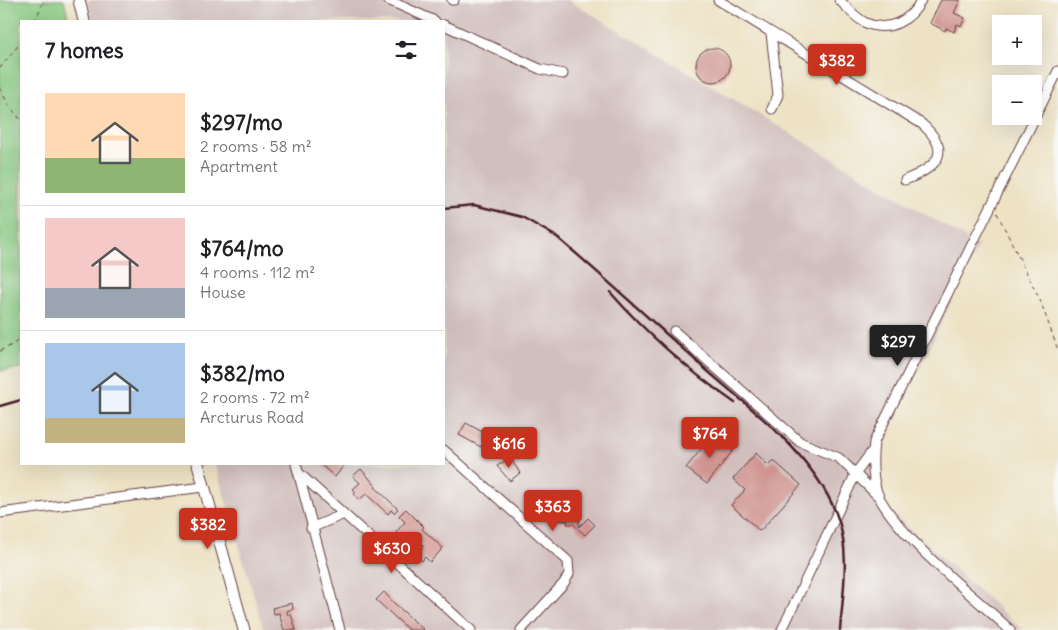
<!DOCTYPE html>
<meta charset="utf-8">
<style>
body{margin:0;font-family:Delius,sans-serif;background:#f6f6f6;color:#202124;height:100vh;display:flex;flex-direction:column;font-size:19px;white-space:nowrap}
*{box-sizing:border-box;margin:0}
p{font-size:16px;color:#757577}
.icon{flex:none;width:28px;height:28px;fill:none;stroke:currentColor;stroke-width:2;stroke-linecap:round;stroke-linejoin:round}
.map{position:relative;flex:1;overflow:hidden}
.drawer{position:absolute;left:20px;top:20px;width:425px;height:445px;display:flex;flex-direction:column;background:#fff;border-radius:0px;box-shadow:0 5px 20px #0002}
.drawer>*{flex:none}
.buttons{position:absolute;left:992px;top:15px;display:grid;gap:10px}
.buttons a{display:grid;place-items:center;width:50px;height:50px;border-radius:0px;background:#fff;box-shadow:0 5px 20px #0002;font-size:25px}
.price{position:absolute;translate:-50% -42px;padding:0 11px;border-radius:5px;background:#c8321e;color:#fff;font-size:16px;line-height:32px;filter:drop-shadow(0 1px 2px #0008)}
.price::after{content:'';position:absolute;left:50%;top:30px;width:15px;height:11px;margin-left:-8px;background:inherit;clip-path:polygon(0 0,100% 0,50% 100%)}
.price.active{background:#222;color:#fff}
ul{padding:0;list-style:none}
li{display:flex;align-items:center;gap:15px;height:125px;padding:0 25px}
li+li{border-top:1px solid #e0e0e0}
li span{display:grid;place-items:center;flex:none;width:140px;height:100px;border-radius:0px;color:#555}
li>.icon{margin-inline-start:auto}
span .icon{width:60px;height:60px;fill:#fffc;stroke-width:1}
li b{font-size:21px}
h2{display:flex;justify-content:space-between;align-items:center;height:60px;padding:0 25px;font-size:21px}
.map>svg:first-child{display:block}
.industrial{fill:#d1bfbd}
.green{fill:#89cb83;stroke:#6a7557}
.building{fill:#d09591}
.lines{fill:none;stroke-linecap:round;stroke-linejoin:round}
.minor-casing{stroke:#623c42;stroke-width:11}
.major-casing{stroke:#623c42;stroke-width:13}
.path{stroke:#623c42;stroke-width:1;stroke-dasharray:4 4;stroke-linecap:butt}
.minor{stroke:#fff;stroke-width:9}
.major{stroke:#fff;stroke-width:11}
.rail{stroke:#4a1f2b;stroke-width:2.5}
</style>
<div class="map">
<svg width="1058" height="630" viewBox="0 0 1058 630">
<rect width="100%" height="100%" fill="#f6f6f2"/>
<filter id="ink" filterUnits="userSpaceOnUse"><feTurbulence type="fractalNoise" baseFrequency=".02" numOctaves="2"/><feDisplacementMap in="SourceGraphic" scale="10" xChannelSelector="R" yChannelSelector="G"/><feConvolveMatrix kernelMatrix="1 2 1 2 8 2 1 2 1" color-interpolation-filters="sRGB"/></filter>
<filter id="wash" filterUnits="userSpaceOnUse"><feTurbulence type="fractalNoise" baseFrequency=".0096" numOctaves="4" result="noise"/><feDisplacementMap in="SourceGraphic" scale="20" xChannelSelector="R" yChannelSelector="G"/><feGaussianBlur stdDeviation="1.12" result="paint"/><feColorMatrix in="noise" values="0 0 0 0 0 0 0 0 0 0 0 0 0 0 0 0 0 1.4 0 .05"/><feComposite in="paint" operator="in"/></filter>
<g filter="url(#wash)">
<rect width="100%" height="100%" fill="#ede2c4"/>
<path class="industrial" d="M87 0H568L978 246 863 487 1023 630H264L215 464H444V21H93Z"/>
<path class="green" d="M0 0H64L69 21H21V368L0 371Z"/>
<g id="blocks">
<path class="building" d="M941 0H960L954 13 965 18 961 26 957 24 954 32 946 28 945 31 930 23Z
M696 65a17 17 0 1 1 34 0a17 17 0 1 1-34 0Z
M466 423 488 435 481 447 459 435Z
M714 433 734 449 707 484 686 468Z
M756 453 768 465 773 460 801 485 760 531 731 505 745 490 733 479Z
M510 458 520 473 510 481 497 466Z
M320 464H345L335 477Z
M361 469 376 486 375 487 398 509 394 513 391 510 388 514 366 494 359 500 354 494 356 492 353 489 360 483 353 476Z
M556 507 580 508 579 527 588 518 595 525 585 535 573 524H567L568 521 555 520Z
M406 509 424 527 422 529 443 548 430 562 425 557 422 561 415 555 424 546 410 533 403 540 396 532 405 522 399 516Z
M384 592 394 603 424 630H409L376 600Z
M292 603 293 609 287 611 288 615 291 614 296 630H284L279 613 274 614 272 608Z"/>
</g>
</g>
<g filter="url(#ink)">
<use href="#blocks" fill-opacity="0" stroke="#623c42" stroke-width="1"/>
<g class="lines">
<defs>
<path id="minor" d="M388 0 435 21
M452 0H454
M718 0 922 124C953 152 938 167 905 180
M839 0C848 8 855 18 866 23 888 33 912 20 921 0
M444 25 540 69 563 74
M771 33 778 95 772 109
M674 331 800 442 839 458 878 496
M444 450 568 561 569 574 564 583 521 630
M296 464 340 630
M299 473 344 514
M0 513 203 487
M311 528 344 514 471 630
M782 630 856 473 873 450
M1010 630C972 594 906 544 880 499 871 482 872 460 874 442L1058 71"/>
<path id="major" d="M79 0 84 21
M198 464 244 630"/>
</defs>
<use href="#minor" class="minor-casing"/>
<use href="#major" class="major-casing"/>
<path class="path" d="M35 21 44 0
M0 68 21 42
M0 89 10 107 21 120
M997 213 1040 300 1058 350
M0 351 14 344 21 336"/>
<use href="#minor" class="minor"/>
<use href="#major" class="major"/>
<path class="rail" d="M444 208 474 205 522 217 557 237C606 279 654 323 702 366 750 409 811 451 836 513 851 549 843 593 840 630
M610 292C647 334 689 371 735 403
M0 406 21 400"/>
</g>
</g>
</svg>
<div class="buttons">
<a>+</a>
<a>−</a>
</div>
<b class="price" style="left:837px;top:86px">$382</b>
<b class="price active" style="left:898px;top:367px">$297</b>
<b class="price" style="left:710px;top:459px">$764</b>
<b class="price" style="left:509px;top:469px">$616</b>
<b class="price" style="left:553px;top:532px">$363</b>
<b class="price" style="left:208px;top:550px">$382</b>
<b class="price" style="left:392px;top:574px">$630</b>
<section class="drawer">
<h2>7 homes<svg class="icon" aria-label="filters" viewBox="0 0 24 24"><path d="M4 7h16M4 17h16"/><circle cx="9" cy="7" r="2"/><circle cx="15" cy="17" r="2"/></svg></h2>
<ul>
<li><span style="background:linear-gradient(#ffd9b3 65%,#8fb573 0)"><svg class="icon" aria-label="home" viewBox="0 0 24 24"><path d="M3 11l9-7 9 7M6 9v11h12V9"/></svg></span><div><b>$297/mo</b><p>2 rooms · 58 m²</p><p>Apartment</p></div></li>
<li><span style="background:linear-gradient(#f6c9c9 70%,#9aa5b1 0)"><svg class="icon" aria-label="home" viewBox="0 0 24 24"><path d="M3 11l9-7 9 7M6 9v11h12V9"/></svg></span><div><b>$764/mo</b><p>4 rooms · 112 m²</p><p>House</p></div></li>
<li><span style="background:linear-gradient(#a9c7e8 75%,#c2b280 0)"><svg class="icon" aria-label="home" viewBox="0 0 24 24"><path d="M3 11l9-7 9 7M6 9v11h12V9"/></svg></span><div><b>$382/mo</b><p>2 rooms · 72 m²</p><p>Arcturus Road</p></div></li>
</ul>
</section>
</div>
